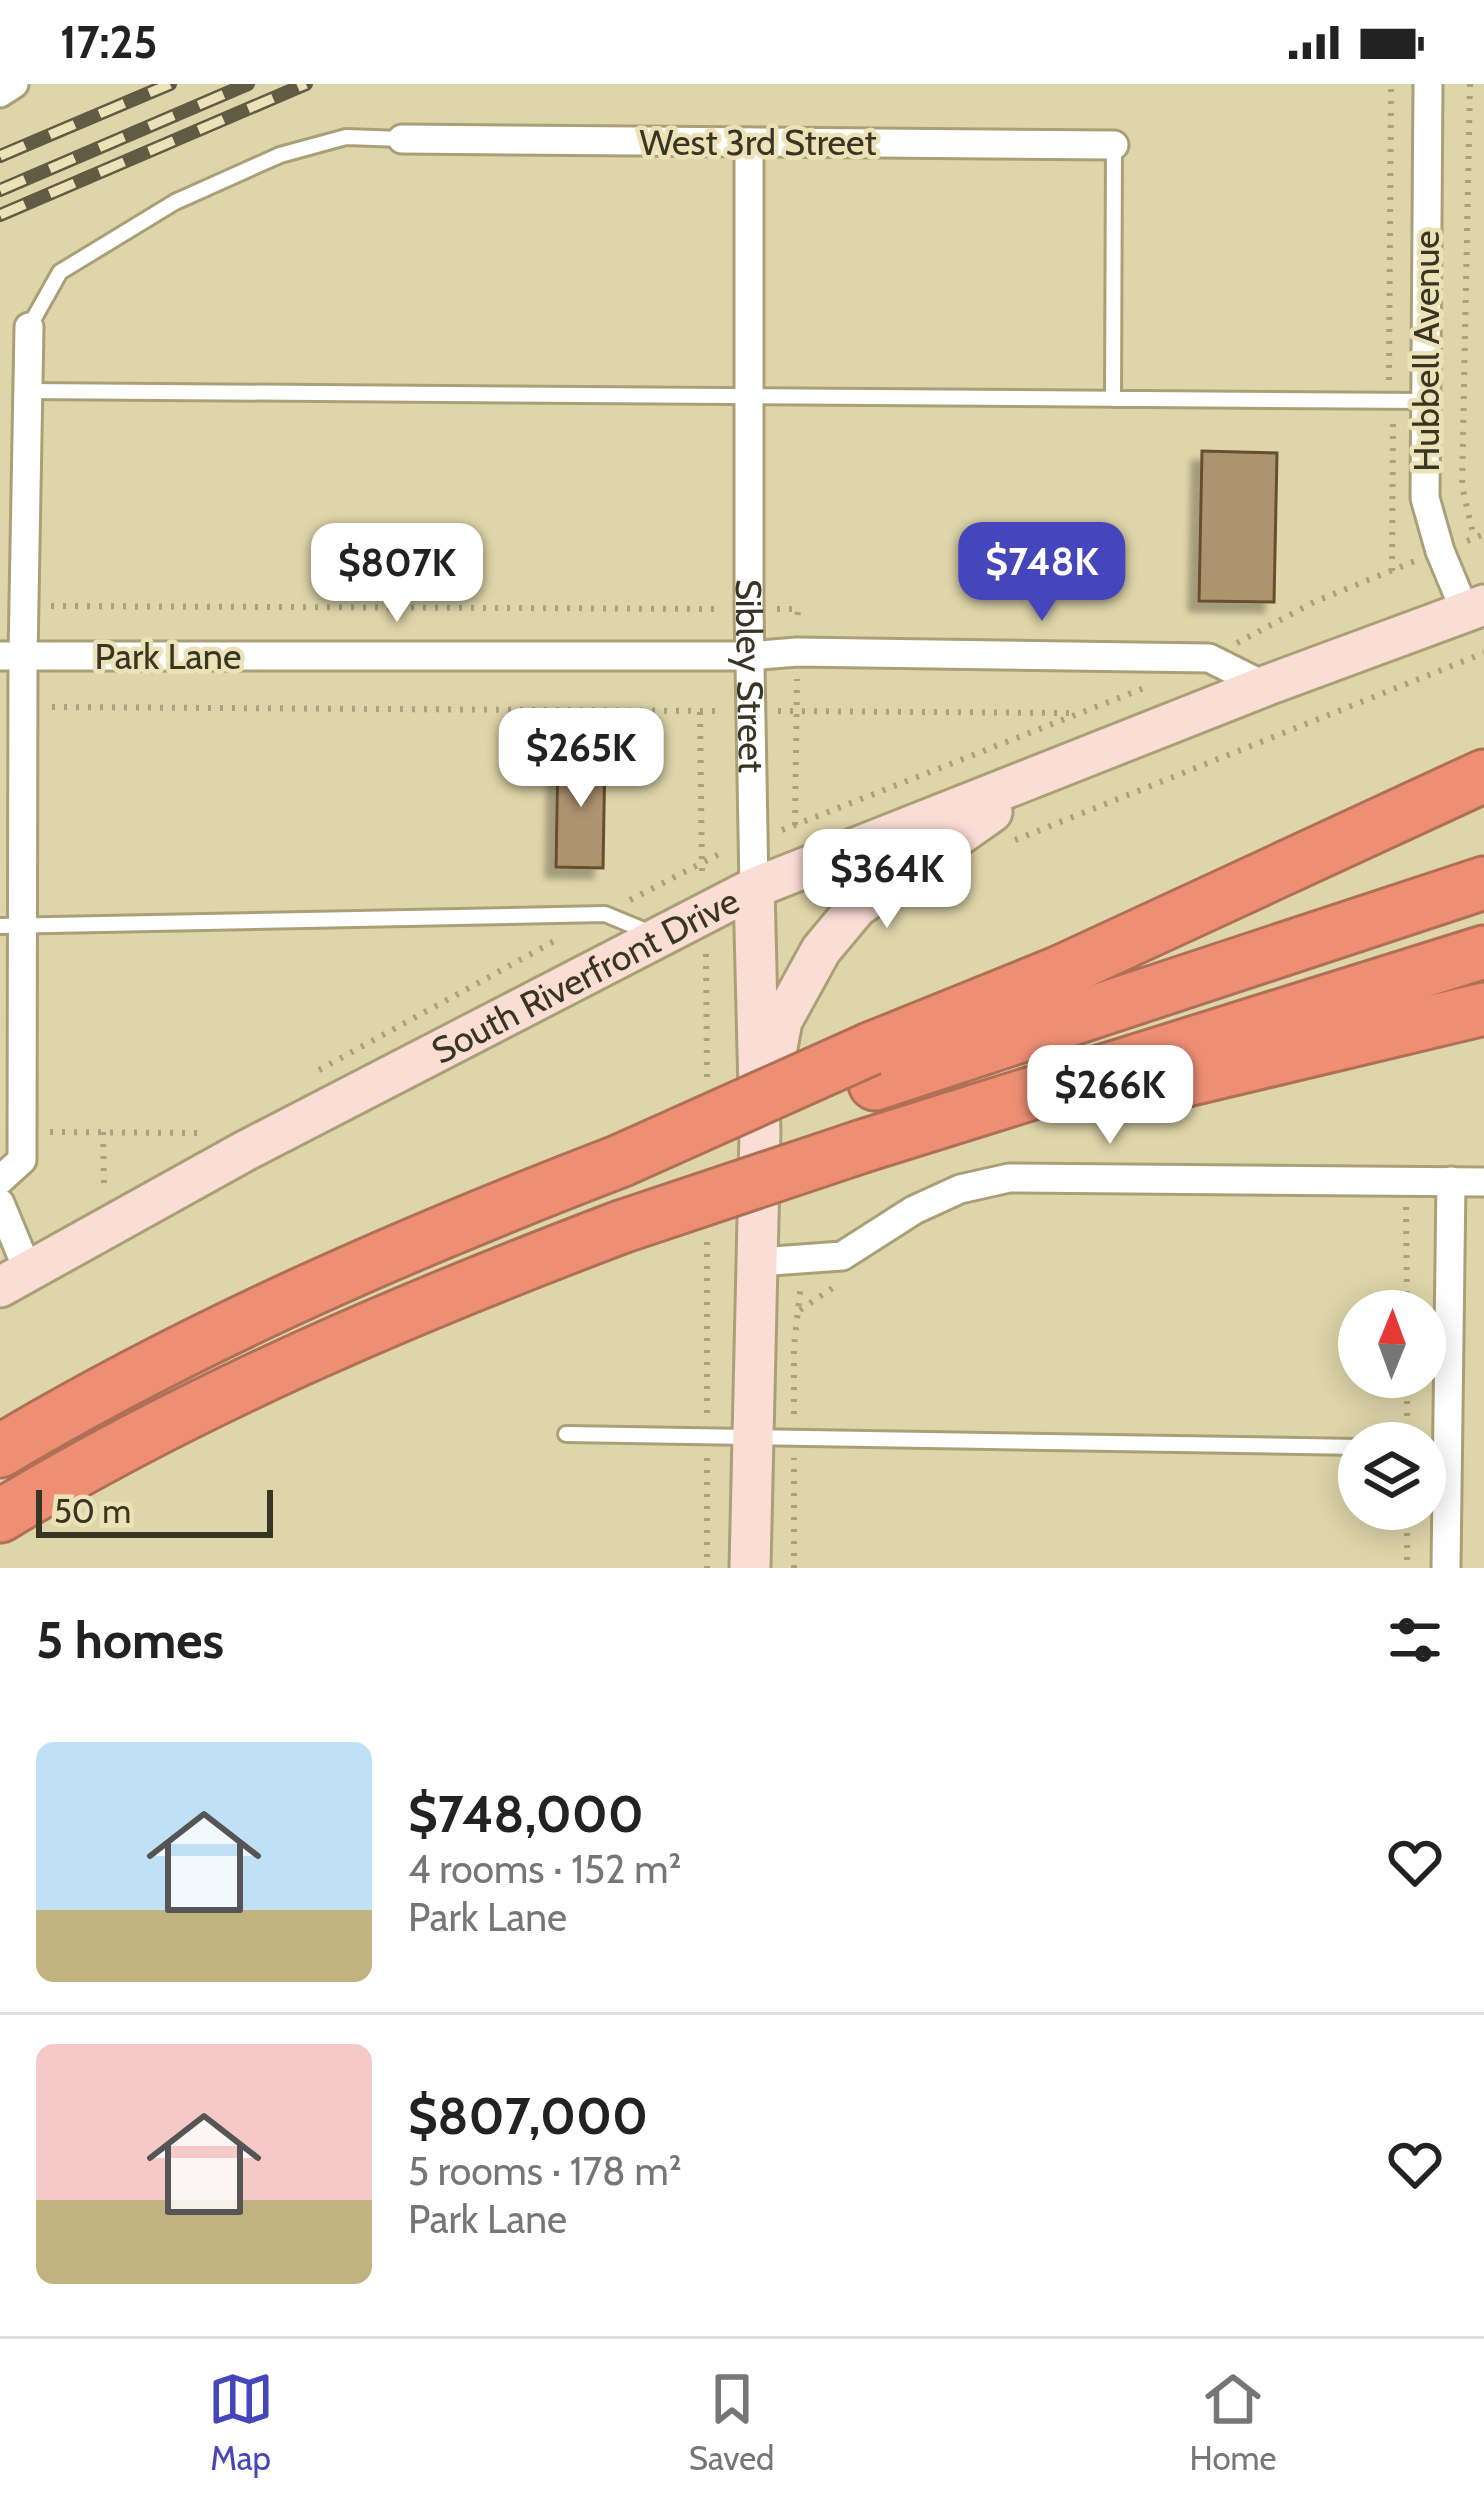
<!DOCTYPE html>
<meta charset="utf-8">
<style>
body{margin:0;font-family:Cabin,sans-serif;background:#f2f2f2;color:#222;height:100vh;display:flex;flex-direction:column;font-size:45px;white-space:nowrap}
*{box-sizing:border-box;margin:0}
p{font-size:39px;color:#767676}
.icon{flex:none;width:66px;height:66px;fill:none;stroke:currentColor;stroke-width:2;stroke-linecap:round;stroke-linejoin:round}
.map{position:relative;height:1484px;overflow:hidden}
.sheet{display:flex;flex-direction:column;background:#fff;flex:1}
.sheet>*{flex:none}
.needle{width:78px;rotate:1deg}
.buttons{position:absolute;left:1338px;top:1206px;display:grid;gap:24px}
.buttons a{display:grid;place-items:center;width:108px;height:108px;border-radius:50%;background:#fff;box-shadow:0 6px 30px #0003;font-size:60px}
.scale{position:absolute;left:36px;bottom:30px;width:237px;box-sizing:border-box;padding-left:12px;border:6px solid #393524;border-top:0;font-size:33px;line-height:42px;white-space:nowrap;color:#393524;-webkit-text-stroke:9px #ece2b7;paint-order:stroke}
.price{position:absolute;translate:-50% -102px;padding:0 27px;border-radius:24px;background:#fff;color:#222;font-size:39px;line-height:78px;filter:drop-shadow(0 3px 6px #0008)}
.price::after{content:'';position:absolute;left:50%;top:72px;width:36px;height:27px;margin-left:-18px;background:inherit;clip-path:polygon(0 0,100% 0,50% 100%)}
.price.on{background:#4546bc;color:#fff}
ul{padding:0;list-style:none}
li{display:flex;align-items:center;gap:36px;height:300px;padding:0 36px}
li+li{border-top:3px solid #e0e0e0}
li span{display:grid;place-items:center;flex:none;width:336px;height:240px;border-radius:18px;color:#555}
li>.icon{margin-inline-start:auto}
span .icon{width:144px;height:144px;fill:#fffc;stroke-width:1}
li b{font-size:51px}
h2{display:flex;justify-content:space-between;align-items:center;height:144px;padding:0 36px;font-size:51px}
.status{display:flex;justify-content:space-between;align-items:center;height:84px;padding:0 60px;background:#fff;direction:ltr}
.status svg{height:33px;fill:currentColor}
.menu{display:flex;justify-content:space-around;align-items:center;height:168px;border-top:3px solid #e0e0e0;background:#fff;font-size:33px;color:#767676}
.menu a{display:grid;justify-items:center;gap:6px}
.menu .on{color:#4546bc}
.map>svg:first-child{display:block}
.building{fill:#ad9470;stroke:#664f2e;stroke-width:3;filter:url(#shadow)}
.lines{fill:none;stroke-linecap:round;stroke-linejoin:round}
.service-casing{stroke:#aaa077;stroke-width:20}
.minor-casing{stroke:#aaa077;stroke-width:33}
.secondary-casing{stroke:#aaa077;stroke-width:45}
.motorway-casing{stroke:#af7058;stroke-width:57}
.path{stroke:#aaa27f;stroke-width:6;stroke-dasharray:3 9;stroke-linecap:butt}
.service{stroke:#fff;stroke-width:14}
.minor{stroke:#fff;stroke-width:27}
.secondary{stroke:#faddd5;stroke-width:39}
.motorway{stroke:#ee8f74;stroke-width:51}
.rail-casing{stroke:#615b44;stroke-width:14}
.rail{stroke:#ece2b7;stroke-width:9;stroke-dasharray:27;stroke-linecap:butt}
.motorway-bridge-casing{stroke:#af7058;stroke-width:57;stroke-linecap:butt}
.motorway-bridge{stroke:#ee8f74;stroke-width:51}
.labels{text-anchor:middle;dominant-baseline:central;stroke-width:9;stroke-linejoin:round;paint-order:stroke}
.street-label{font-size:36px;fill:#393524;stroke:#ece2b7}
</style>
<div class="status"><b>17:25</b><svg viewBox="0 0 49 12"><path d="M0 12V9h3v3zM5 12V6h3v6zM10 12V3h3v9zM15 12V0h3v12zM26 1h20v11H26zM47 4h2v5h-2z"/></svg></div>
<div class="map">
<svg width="1484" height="1484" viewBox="0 0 1484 1484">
<defs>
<filter id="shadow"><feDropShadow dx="-10" dy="10" stdDeviation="3" flood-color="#0004"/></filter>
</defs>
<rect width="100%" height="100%" fill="#dfd5aa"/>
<path class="building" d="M1202 367 1277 369 1274 518 1199 517Z
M558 667 605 668 603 784 556 783Z"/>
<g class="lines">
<defs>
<path id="service" d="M29 243 60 188 175 118 280 71 346 53 402 55
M28 307 1426 317
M1113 315 1114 61
M0 842 605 830 651 849
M566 1350 1359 1363"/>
<g id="minor">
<path d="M1428 0 1425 414 1440 467 1465 527"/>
<path d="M0 9 14 0"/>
<path d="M402 55 1114 61"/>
<path id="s1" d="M749 58V525L754 804"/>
<path d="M0 572H749L797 568 1209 574 1265 602"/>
<path d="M0 1096 22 1076 23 572 29 243"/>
<path d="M0 1119 28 1187"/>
<path d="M758 1178 842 1172 914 1126 960 1105 1009 1094 1484 1098"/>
<path d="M1446 1484 1451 1097"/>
</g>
<g id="secondary">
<path d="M773 984 782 937 821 866 857 823 992 728"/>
<path id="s2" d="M0 1203 245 1067 754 804 1265 602 1484 521"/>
<path d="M750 1484 760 1048 754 804"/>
</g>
<path id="motorway" d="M870 965 1058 889 1484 692
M875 1000 1484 799
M1149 1005 1484 925
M863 1062 1484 868
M0 1367C197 1250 407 1159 620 1077
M0 1432C195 1314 408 1224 621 1143"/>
</defs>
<use href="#service" class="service-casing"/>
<use href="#minor" class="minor-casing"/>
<use href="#secondary" class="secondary-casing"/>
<use href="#motorway" class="motorway-casing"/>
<path class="path" d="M1470 0 1462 402 1474 454
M1389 296 1391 0
M1467 457 1484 450
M1392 487 1393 339
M51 522 722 525
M777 525H798L797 540
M1237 559 1314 518 1415 477
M52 623 722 627
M778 627 1070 629
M700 628 702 791
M795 741 797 595
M782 746 1144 604
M1015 756 1484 569
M630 816 725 767
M706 870 707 994
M319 986 560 854
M50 1048 203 1049
M103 1048 104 1103
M1406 1123 1407 1227
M707 1158V1330
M800 1226 834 1203
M1407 1293V1359
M794 1330V1262L801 1200
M707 1374V1484
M1407 1425V1484
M794 1484V1374"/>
<use href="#service" class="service"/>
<use href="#minor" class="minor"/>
<use href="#secondary" class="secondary"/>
<use href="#motorway" class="motorway"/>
<defs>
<path id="rail" d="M0 72 170 0
M0 106 248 0
M0 131 306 0"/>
</defs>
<use href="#rail" class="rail-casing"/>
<use href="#rail" class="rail"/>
<defs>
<path id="motorway-bridge" d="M620 1077 870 965
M621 1143 863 1062"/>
</defs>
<use href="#motorway-bridge" class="motorway-bridge-casing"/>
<use href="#motorway-bridge" class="motorway-bridge"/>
</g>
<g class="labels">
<g class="street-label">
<text x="758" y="58">West 3rd Street</text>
<text transform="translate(1426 267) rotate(-90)">Hubbell Avenue</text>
<text x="168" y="572">Park Lane</text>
<text stroke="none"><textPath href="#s1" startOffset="534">Sibley Street</textPath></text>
<text stroke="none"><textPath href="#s2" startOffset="663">South Riverfront Drive</textPath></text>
</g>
</g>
</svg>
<div class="buttons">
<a><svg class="needle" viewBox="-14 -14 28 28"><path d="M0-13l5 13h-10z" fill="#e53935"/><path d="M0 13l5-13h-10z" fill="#767676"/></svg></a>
<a><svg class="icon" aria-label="layers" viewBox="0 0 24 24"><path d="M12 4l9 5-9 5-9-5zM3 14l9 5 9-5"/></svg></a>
</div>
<div class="scale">50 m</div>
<b class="price on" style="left:1042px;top:540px">$748K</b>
<b class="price" style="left:397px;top:541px">$807K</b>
<b class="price" style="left:581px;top:726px">$265K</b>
<b class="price" style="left:887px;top:847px">$364K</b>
<b class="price" style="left:1110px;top:1063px">$266K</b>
</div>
<section class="sheet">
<h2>5 homes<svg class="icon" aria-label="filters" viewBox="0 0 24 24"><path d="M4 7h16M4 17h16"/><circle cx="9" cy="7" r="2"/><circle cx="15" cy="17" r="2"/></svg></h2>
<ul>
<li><span style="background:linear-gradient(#bfe0f5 70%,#c2b280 0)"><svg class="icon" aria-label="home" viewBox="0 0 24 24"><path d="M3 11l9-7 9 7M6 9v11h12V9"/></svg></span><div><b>$748,000</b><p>4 rooms · 152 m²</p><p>Park Lane</p></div><svg class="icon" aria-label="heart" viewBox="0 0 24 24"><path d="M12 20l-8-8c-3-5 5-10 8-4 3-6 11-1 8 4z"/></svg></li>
<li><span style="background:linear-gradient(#f6c9c9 65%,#c2b280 0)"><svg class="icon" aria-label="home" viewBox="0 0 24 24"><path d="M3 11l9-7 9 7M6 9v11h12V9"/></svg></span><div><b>$807,000</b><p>5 rooms · 178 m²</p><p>Park Lane</p></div><svg class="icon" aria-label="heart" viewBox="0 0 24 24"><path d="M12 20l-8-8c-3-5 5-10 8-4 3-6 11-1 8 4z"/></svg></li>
</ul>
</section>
<nav class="menu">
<a class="on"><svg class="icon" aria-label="map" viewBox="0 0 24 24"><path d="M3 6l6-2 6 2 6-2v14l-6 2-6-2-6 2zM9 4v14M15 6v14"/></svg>Map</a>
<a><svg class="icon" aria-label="saved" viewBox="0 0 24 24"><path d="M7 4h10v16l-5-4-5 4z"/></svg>Saved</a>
<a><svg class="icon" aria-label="home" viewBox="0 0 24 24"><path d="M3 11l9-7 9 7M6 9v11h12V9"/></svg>Home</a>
</nav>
